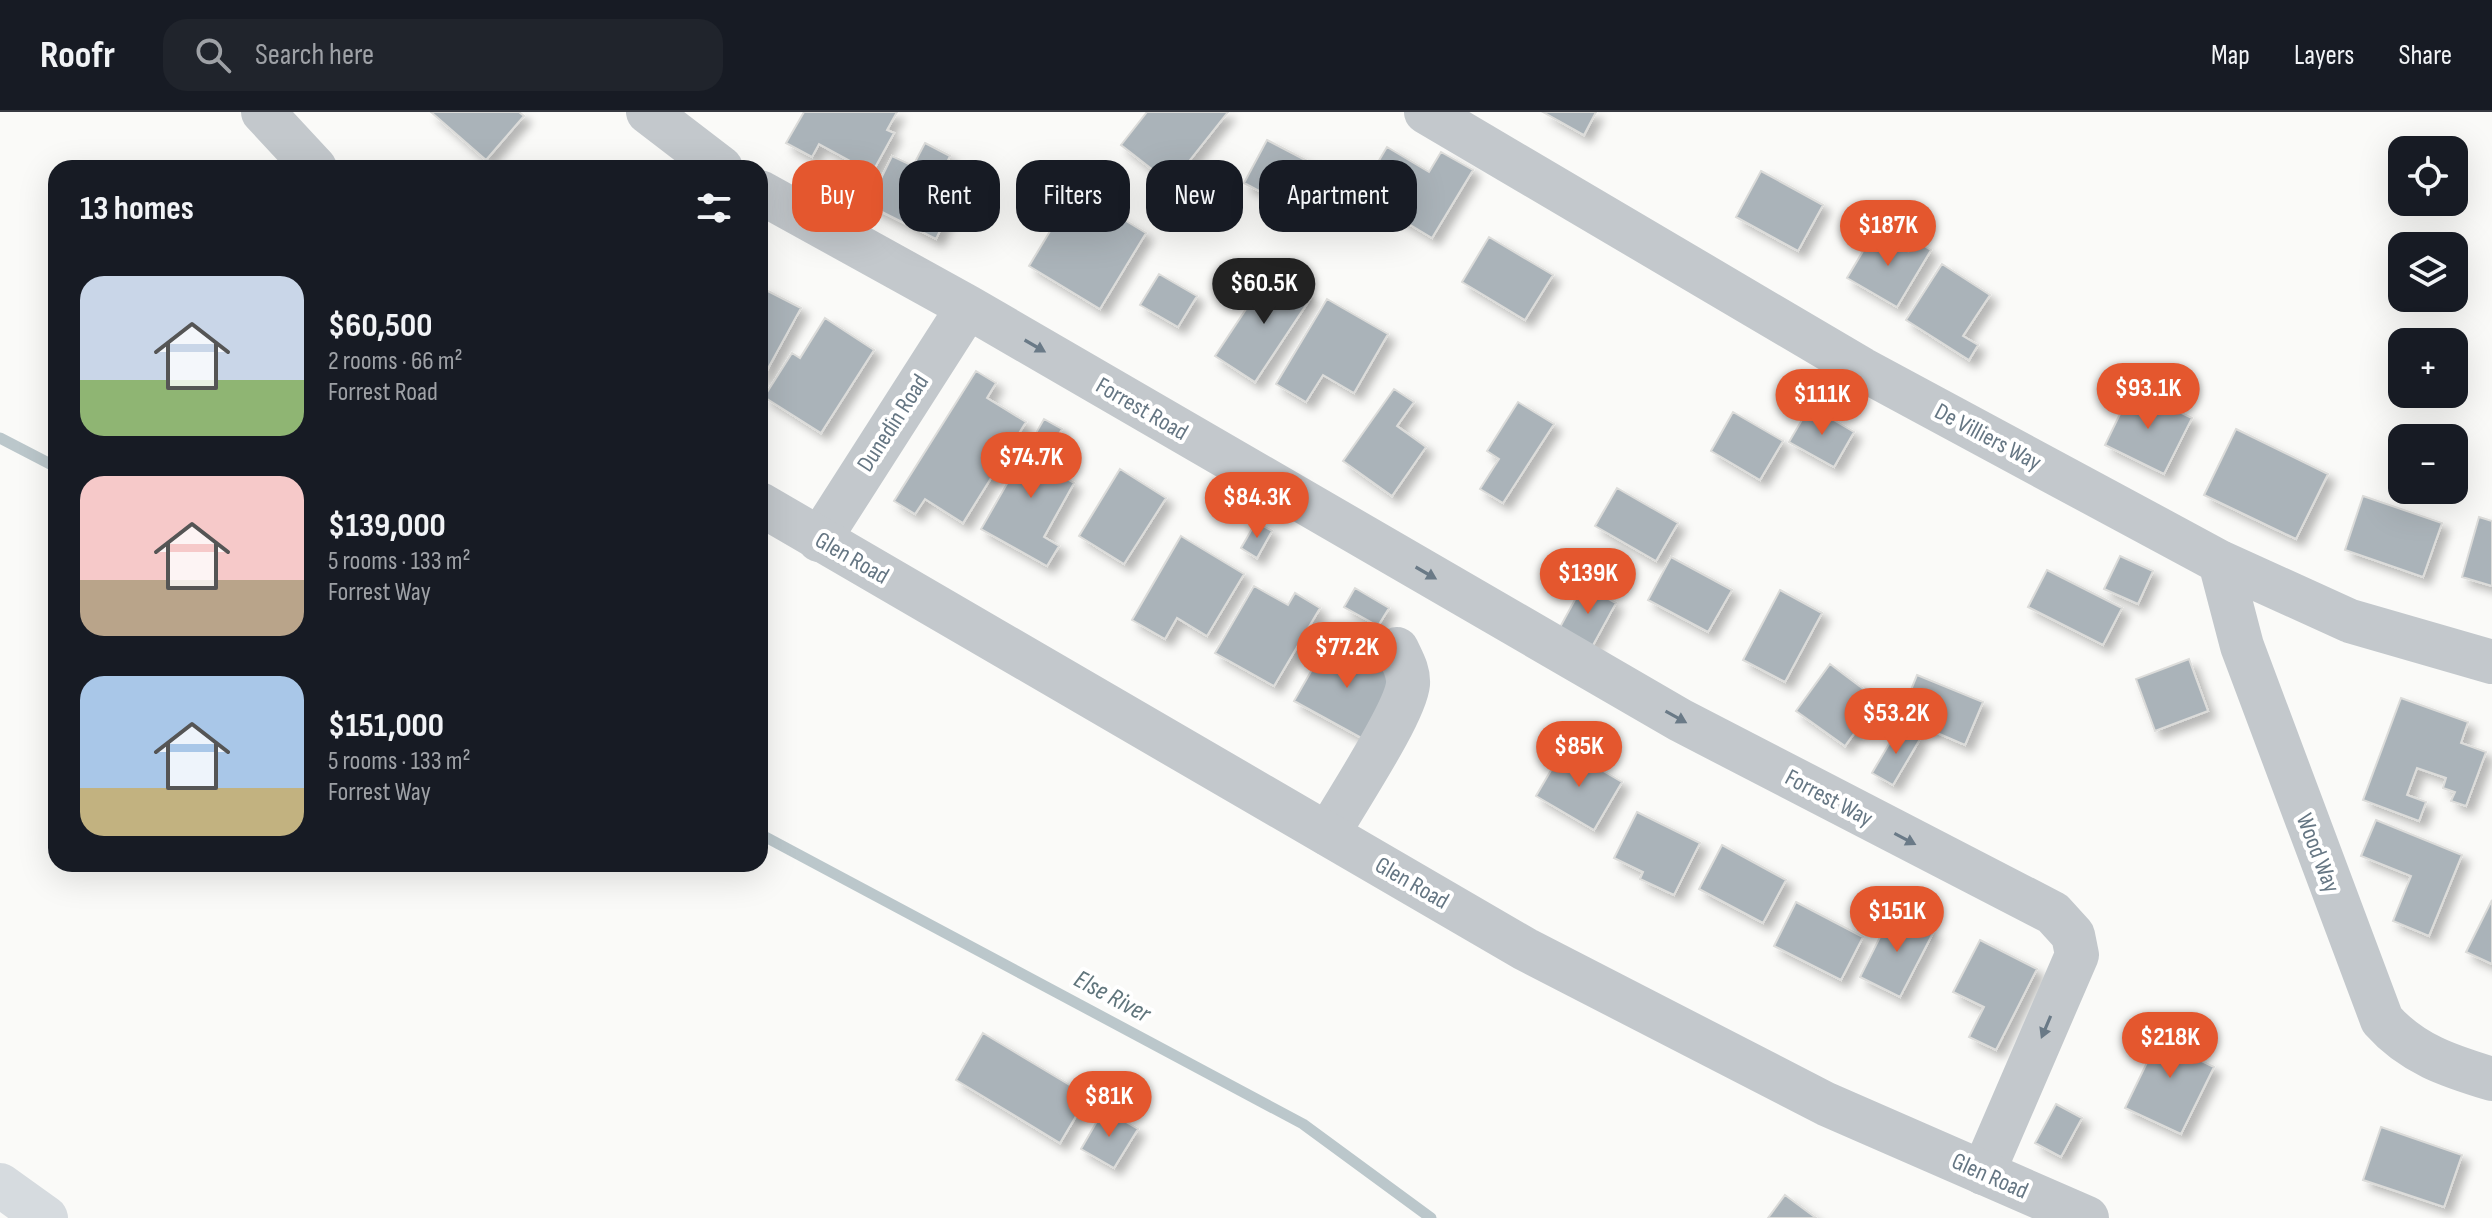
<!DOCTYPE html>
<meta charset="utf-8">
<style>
body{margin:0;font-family:"Sofia Sans Condensed",sans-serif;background:#20242c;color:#f1f3f6;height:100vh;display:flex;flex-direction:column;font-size:30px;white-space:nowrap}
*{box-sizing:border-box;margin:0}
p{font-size:26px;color:#9ea1a6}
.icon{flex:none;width:44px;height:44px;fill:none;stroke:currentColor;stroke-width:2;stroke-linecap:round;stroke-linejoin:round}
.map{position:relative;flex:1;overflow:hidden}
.side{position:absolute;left:48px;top:48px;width:720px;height:712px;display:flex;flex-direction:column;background:#171b24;border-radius:24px;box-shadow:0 8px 32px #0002}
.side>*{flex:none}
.hud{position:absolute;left:792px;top:48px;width:760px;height:72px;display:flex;gap:16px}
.controls{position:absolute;left:2388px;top:24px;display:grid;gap:16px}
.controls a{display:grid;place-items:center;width:80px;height:80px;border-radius:16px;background:#171b24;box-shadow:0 8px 32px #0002;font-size:40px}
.price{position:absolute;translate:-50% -68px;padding:0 18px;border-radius:28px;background:#e4572e;color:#fff;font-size:26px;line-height:52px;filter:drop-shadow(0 2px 4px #0008)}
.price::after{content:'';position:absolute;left:50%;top:48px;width:24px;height:18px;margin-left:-12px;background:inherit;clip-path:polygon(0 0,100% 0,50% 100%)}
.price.selected{background:#222;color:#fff}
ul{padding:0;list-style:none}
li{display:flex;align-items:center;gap:24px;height:200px;padding:0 32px}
li span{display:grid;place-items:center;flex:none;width:224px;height:160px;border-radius:24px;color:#555}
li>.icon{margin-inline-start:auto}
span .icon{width:96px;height:96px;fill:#fffc;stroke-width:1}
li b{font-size:34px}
h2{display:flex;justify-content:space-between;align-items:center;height:96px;padding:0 32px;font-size:34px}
.tag{padding:0 28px;border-radius:24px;background:#171b24;box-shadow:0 8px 32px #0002;font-size:28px;line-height:72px}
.tag.selected{background:#e4572e;color:#fff}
header{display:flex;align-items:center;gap:48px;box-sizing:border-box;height:112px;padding:0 40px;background:#171b24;border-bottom:2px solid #363941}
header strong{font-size:38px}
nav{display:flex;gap:44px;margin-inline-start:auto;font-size:28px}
.search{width:560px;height:72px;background:#20242c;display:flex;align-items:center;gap:20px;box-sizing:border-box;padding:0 28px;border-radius:24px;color:#9ea1a6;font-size:30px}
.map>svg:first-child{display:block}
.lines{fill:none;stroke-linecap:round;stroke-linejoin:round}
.stream{stroke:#bbc7cb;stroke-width:11}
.building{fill:#aab3b9;stroke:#dcdcda;stroke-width:2;filter:url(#shadow)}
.minor{stroke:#c3c8cc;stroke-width:44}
.tertiary{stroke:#c3c8cc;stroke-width:44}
.primary{stroke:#d6dbdf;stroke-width:44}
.oneway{fill:#6a7a87}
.labels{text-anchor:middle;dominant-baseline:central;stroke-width:8;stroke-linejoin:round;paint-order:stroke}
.street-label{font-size:24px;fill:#657683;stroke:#fff}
.water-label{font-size:26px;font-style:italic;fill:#60757c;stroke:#fff}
</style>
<header>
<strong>Roofr</strong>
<div class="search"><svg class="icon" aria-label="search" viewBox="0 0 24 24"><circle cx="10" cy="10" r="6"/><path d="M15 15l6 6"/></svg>Search here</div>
<nav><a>Map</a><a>Layers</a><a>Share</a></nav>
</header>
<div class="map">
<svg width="2492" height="1106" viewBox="0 0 2492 1106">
<defs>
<filter id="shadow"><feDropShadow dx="7" dy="7" stdDeviation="4" flood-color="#0004"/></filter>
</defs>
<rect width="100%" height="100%" fill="#fafaf8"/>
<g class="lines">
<path class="stream" d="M0 326 56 355
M760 722 1303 1012 1431 1106"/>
</g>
<path class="building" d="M431 0H519L524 4 486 48Z
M804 0H897L887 18 894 21 872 61 819 32 812 45 786 31Z
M1147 0H1228L1171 72 1121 33Z
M1543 0H1596L1584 23Z
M1267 28 1311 51 1288 94 1244 71Z
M925 31 950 44 939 67 960 77 936 127 868 93 892 44 913 54Z
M1387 35 1429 60 1441 40 1473 58 1432 126 1359 82Z
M1761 59 1823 93 1798 139 1736 105Z
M1067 91 1105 114 1113 101 1146 121 1100 197 1029 154Z
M1875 119 1908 139 1914 128 1931 138 1897 195 1847 166Z
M1489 125 1553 163 1525 208 1462 170Z
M1942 152 1990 183 1963 224 1978 233 1969 248 1906 208Z
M1272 158 1312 184 1255 270 1215 244Z
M1159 162 1197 184 1178 215 1140 193Z
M760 175 801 196 760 271Z
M1327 187 1388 222 1354 281 1323 263 1306 290 1276 272Z
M825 206 874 238 821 321 764 285 792 241 800 246Z
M976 259 996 271 987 286 1026 310 963 411 925 387 915 402 894 389Z
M1394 277 1414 290 1397 314 1426 335 1392 384 1343 349Z
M2132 277 2192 306 2164 362 2105 333Z
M1518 290 1554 312 1503 391 1480 377 1499 347 1487 339Z
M1810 294 1854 320 1834 355 1789 330Z
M1733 300 1783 329 1760 368 1711 339Z
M1044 307 1062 317 1042 353 1074 371 1044 425 1059 434 1047 454 981 417Z
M2236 317 2328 362 2296 427 2204 383Z
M1120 357 1166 386 1124 452 1079 424Z
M1617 376 1678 411 1656 449 1595 414Z
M2363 384 2442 411 2423 465 2345 438Z
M2479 405 2492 409V474L2462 465Z
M1256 410 1272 419 1257 446 1241 436Z
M1181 424 1244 462 1207 524 1177 506 1165 527 1132 508Z
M2120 444 2153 459 2138 492 2104 477Z
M1671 445 1732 478 1708 520 1648 488Z
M2047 458 2122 496 2103 533 2028 495Z
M1583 473 1616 491 1592 535 1559 517Z
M1254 474 1288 493 1295 481 1320 496 1274 574 1215 541Z
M1355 476 1389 496 1378 514 1344 495Z
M1780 478 1822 501 1785 570 1743 548Z
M1329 528 1399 567 1365 628 1294 589Z
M2189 547 2208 599 2155 619 2136 567Z
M1830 552 1878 588 1845 634 1796 599Z
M1917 563 1983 590 1965 633 1900 605Z
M2401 586 2468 610 2461 631 2486 640 2466 694 2451 689 2455 680 2443 676 2446 666 2417 656 2407 683 2426 690 2419 709 2363 688Z
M1899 615 1920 627 1893 673 1872 661Z
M1564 636 1622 670 1594 718 1536 684Z
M1637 700 1700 731 1674 783 1640 767 1643 760 1614 746Z
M2376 708 2462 743 2429 824 2393 809 2411 764 2361 744Z
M1722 733 1786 768 1763 811 1699 777Z
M2492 788V852L2466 840Z
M1796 790 1863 825 1841 868 1774 834Z
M1893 799 1934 819 1900 885 1860 865Z
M1980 828 2037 857 1996 938 1969 925 1984 895 1953 880Z
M2168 907 2196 919 2185 941 2214 955 2181 1022 2125 996Z
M983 921 1088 984 1060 1031 956 968Z
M2056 992 2082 1006 2061 1045 2035 1031Z
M1104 997 1138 1017 1114 1056 1081 1037Z
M2381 1015 2462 1043 2444 1095 2363 1068Z
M1785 1083 1816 1106H1768Z"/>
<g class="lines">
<path class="minor" d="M648 0 721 56
M1426 0 1862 257 2220 450 2350 509 2492 550
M760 80 968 195 1680 608 2053 801 2073 823 2077 843 1983 1061
M819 428 968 195
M2220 450 2242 534 2382 908C2412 942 2449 954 2492 967
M1328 722C1345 691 1405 602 1408 572 1409 559 1402 548 1397 537"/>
<path class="tertiary" d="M263 0 315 56
M760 392 1525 837 1826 992 2087 1106"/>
<path class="primary" d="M0 1073 46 1106"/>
</g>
<defs><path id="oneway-solid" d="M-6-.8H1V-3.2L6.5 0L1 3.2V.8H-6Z" transform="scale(2)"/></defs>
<g class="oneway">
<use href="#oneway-solid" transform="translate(1035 234) rotate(30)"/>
<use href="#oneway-solid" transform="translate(1426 461) rotate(30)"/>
<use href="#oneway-solid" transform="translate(1676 605) rotate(29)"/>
<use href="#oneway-solid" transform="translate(1905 727) rotate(28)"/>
<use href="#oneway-solid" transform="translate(2046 915) rotate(113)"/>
</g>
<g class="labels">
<g class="street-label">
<text transform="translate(1142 297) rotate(30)">Forrest Road</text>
<text transform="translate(893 311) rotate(-57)">Dunedin Road</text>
<text transform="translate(1988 325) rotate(28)">De Villiers Way</text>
<text transform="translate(852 446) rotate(30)">Glen Road</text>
<text transform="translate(1829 686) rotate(28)">Forrest Way</text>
<text transform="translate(2318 741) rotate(69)">Wood Way</text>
<text transform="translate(1412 771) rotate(30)">Glen Road</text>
<text transform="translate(1990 1064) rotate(24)">Glen Road</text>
</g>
<g class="water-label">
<text transform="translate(1112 885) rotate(28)">Else River</text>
</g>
</g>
</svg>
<div class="controls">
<a><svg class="icon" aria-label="locate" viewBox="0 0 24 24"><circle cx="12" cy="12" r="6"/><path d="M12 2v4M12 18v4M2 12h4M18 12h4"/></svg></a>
<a><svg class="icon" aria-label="layers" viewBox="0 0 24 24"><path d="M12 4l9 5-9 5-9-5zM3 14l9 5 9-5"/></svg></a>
<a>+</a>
<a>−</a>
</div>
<b class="price" style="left:1888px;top:156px">$187K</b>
<b class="price selected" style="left:1264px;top:214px">$60.5K</b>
<b class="price" style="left:2148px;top:319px">$93.1K</b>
<b class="price" style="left:1822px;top:325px">$111K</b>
<b class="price" style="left:1031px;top:388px">$74.7K</b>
<b class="price" style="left:1257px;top:428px">$84.3K</b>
<b class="price" style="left:1588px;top:504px">$139K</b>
<b class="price" style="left:1347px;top:578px">$77.2K</b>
<b class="price" style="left:1896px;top:644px">$53.2K</b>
<b class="price" style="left:1579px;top:677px">$85K</b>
<b class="price" style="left:1897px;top:842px">$151K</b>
<b class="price" style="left:2170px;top:968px">$218K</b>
<b class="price" style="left:1109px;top:1027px">$81K</b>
<div class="hud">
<a class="tag selected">Buy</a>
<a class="tag">Rent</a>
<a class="tag">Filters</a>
<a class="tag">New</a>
<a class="tag">Apartment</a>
</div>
<section class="side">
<h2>13 homes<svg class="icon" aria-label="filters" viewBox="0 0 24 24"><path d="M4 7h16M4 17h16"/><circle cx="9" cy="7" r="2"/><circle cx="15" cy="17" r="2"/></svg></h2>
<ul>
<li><span style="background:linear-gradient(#c9d6e8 65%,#8fb573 0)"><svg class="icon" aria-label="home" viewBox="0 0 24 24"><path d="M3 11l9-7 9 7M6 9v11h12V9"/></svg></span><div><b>$60,500</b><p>2 rooms · 66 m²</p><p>Forrest Road</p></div></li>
<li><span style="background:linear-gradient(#f6c9c9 65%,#b9a48a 0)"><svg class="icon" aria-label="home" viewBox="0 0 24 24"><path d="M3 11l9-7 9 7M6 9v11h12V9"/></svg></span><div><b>$139,000</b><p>5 rooms · 133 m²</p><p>Forrest Way</p></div></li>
<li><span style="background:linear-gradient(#a9c7e8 70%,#c2b280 0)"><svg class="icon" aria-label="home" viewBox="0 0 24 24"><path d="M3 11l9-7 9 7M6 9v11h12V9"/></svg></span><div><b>$151,000</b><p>5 rooms · 133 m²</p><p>Forrest Way</p></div></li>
</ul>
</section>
</div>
